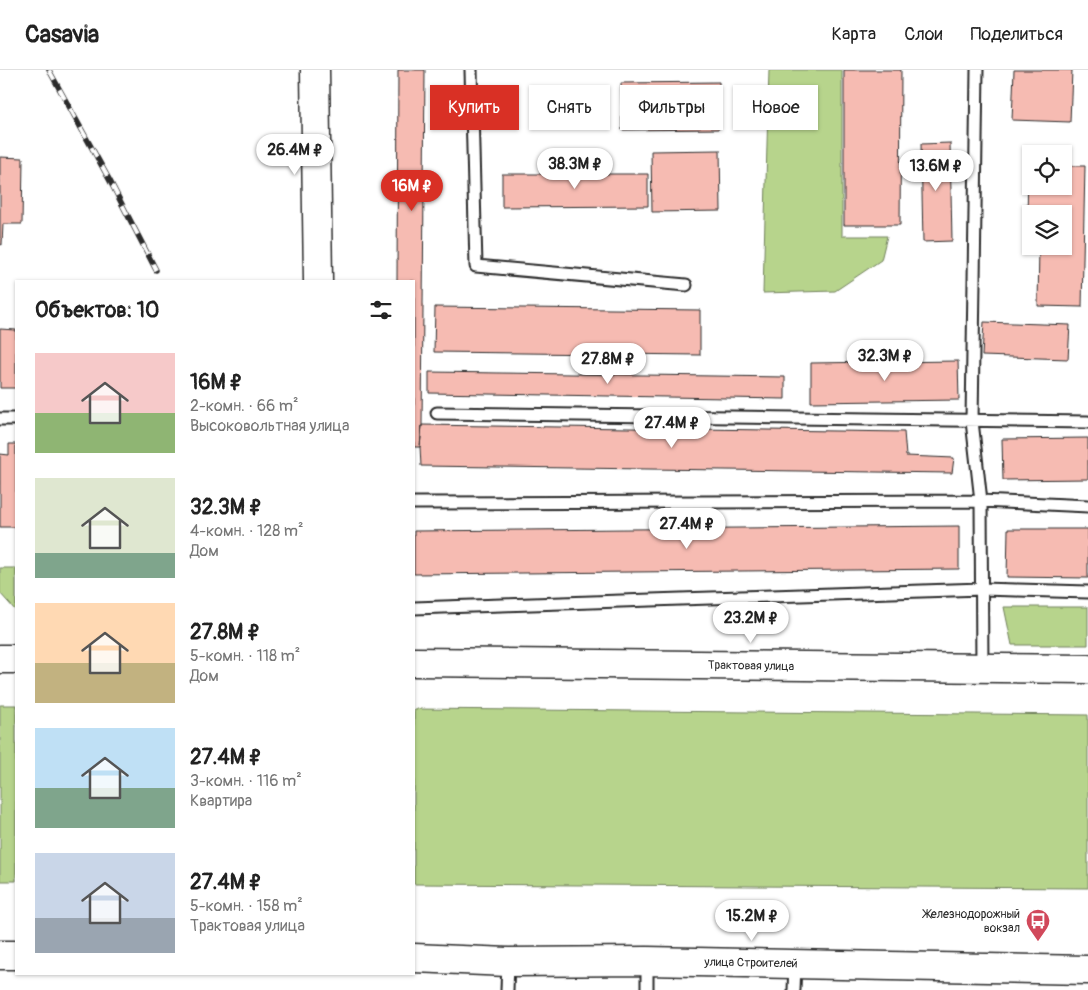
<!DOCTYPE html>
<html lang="ru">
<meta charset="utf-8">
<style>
body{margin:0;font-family:Pangolin,sans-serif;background:#f6f6f6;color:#222;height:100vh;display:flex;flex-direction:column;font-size:19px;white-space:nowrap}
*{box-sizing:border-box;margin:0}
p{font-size:16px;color:#767676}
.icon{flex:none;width:28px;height:28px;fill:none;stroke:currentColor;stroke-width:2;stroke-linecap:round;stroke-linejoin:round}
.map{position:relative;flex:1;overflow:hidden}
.drawer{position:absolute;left:15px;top:210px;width:400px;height:695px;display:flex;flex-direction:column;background:#fff;border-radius:0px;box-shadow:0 1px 4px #0004}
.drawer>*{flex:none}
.guide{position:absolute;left:430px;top:15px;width:475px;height:45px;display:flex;gap:10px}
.fabs{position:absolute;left:1022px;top:75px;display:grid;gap:10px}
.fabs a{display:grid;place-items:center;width:50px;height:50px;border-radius:0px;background:#fff;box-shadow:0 1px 4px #0004;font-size:25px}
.price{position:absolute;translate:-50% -42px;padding:0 11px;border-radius:18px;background:#fff;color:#222;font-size:16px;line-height:32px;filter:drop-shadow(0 1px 2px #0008)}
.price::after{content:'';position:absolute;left:50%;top:30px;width:15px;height:11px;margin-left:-8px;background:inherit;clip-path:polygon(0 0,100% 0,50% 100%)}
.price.selected{background:#d93025;color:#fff}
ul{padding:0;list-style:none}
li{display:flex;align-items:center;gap:15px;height:125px;padding:0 20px}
li span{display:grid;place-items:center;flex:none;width:140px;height:100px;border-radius:0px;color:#555}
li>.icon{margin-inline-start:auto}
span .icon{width:60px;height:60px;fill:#fffc;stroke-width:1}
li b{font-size:21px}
h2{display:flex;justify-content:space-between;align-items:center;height:60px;padding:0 20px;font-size:21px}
.tag{padding:0 18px;border-radius:0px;background:#fff;box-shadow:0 1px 4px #0004;font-size:18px;line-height:45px}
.tag.selected{background:#d93025;color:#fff}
header{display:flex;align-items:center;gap:30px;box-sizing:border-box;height:70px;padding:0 25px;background:#fff;border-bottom:1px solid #e0e0e0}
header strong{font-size:24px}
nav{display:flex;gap:28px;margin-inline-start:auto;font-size:18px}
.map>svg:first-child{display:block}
.green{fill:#b7d48c;stroke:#71805c}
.building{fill:#f6bbb2;stroke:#2b2b2b}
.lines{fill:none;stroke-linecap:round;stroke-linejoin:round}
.lane-casing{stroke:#2b2b2b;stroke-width:15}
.secondary-casing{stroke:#2b2b2b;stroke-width:31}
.lane{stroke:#fff;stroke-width:11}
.secondary{stroke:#fff;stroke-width:28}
.rail-casing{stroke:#2b2b2b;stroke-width:5.5}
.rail{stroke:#fff;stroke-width:4;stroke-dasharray:11;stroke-linecap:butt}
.labels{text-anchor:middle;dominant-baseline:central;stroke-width:4;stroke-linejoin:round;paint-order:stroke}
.street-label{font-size:12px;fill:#2b2b2b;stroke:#fff}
.poi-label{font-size:12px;fill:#2b2b2b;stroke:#fff;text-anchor:end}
</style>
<header>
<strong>Casavia</strong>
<nav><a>Карта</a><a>Слои</a><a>Поделиться</a></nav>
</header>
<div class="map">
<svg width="1088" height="920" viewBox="0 0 1088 920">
<rect width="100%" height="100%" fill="#fff"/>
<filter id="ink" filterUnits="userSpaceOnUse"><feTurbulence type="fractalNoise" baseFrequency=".02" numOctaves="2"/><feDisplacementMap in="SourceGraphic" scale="10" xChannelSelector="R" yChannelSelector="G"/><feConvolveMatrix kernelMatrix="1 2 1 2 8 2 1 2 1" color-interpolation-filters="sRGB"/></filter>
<g filter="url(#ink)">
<path class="green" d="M769 0H842V166H887L881 190 835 221 763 223Z
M0 498H16V541L0 523Z
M1004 537H1088V575H1012Z
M0 635H16V811H0Z
M414 639 1088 645V818L414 814Z"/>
<path class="building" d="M398 0H425L422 355 420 377H414V211H397Z
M844 0H901L900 155H844Z
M1014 0H1072L1070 52 1012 50Z
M719 12V59L622 60 621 13Z
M950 73 952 171 923 172 921 74Z
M720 80 721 141 652 142 651 81Z
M0 87 23 88 22 154H3L2 175 0 174Z
M1028 95H1031V116H1064V96H1085L1082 237 1038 236 1039 176H1064V144H1031V150H1027Z
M502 104H648V136L502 137Z
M435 237 700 240V285L434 282Z
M984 252 1070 255 1068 289 982 286Z
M0 259 16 260V318H0Z
M958 291 959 330 811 332V293Z
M429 302 785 307V329L429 323Z
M422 355 904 362 906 386 954 388 952 403 421 396 420 377Z
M1088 368V409L1003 410 1002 369Z
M9 374H16V457H0V384L9 385Z
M959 456V499L414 504V461Z
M1008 459H1088V508L1007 507Z"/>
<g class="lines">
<defs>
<path id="lane" d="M471 0 476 196 686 215
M977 0 972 351 981 431 982 598
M437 343 1088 352
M0 349H16
M414 433 981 431 1088 436
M414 538 982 519 1088 522
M507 920 508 892
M647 920V891
M794 920 795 894"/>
<path id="secondary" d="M315 0 318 211
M0 589H16
M414 592 1088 599
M0 885H16
M414 888 508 892 647 891 1088 900"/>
</defs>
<use href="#lane" class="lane-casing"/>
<use href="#secondary" class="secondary-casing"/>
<use href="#lane" class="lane"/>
<use href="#secondary" class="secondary"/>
<defs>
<path id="rail" d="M49 0 110 111 156 200"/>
</defs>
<use href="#rail" class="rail-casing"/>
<use href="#rail" class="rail"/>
</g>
</g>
<defs>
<symbol id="bus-pin" viewBox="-11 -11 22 30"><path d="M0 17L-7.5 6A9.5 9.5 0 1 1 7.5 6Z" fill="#d1495b" stroke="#fff"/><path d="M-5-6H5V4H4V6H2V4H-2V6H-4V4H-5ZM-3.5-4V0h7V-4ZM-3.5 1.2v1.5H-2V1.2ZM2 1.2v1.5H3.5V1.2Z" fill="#fff"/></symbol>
</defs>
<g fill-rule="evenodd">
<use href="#bus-pin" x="1024" y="837" width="28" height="38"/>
</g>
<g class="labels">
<g class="street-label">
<text transform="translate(751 596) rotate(1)">Трактовая улица</text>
<text transform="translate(751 893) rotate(1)">улица Строителей</text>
</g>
<g class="poi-label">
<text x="1020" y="844">Железнодорожный<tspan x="1020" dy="14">вокзал</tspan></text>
</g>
</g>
</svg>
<div class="fabs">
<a><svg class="icon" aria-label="locate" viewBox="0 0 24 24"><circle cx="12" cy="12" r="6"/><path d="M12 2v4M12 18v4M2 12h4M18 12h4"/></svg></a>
<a><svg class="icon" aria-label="layers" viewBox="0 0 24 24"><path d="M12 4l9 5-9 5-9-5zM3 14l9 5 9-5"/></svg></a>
</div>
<b class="price" style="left:295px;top:106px">26.4M ₽</b>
<b class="price" style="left:575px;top:120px">38.3M ₽</b>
<b class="price" style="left:936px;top:122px">13.6M ₽</b>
<b class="price selected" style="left:412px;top:142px">16M ₽</b>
<b class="price" style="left:885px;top:312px">32.3M ₽</b>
<b class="price" style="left:608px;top:315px">27.8M ₽</b>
<b class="price" style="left:672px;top:379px">27.4M ₽</b>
<b class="price" style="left:687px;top:480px">27.4M ₽</b>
<b class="price" style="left:751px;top:574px">23.2M ₽</b>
<b class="price" style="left:752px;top:872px">15.2M ₽</b>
<div class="guide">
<a class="tag selected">Купить</a>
<a class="tag">Снять</a>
<a class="tag">Фильтры</a>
<a class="tag">Новое</a>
</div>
<section class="drawer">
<h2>Объектов: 10<svg class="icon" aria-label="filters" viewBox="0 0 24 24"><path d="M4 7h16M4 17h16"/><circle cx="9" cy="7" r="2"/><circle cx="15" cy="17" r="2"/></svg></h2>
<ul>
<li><span style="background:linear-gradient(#f6c9c9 60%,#8fb573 0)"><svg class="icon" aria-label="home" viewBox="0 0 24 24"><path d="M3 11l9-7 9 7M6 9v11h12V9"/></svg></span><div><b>16M ₽</b><p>2-комн. · 66 m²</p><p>Высоковольтная улица</p></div></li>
<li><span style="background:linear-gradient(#dfe7d0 75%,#7fa58c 0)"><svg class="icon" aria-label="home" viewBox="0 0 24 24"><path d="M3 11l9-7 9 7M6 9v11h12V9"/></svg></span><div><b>32.3M ₽</b><p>4-комн. · 128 m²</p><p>Дом</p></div></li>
<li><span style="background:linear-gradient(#ffd9b3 60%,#c2b280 0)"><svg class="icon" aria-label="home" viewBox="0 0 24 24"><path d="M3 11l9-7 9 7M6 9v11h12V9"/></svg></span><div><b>27.8M ₽</b><p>5-комн. · 118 m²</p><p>Дом</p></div></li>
<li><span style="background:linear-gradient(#bfe0f5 60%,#7fa58c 0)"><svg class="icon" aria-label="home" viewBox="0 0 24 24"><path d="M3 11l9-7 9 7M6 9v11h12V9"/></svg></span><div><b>27.4M ₽</b><p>3-комн. · 116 m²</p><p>Квартира</p></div></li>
<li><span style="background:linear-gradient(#c9d6e8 65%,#9aa5b1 0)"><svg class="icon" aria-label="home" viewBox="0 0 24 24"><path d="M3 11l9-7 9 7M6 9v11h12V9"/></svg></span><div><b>27.4M ₽</b><p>5-комн. · 158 m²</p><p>Трактовая улица</p></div></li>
</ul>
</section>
</div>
